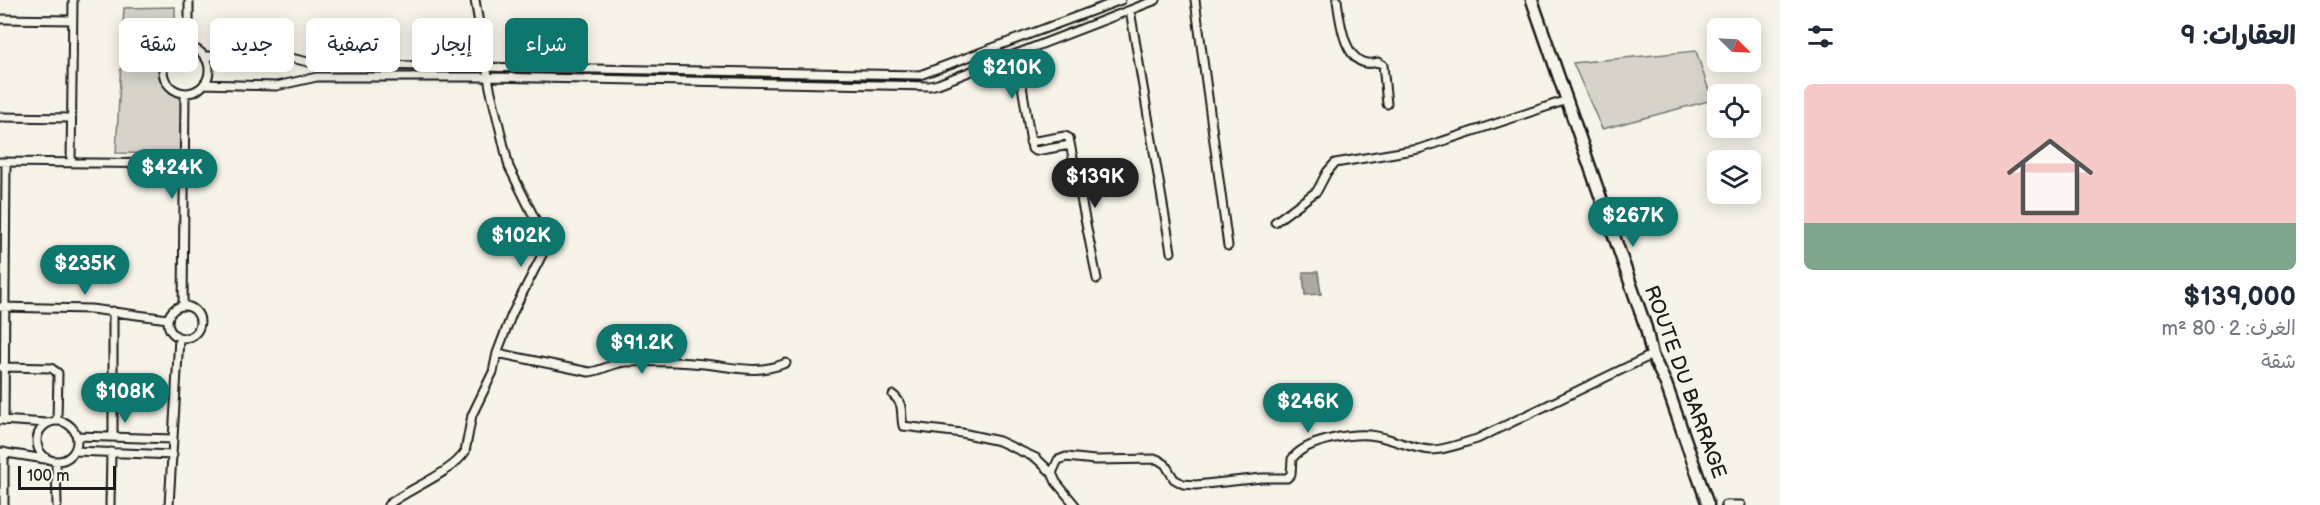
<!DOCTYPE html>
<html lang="ar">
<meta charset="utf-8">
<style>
body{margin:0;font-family:"Balsamiq Sans","Playpen Sans Arabic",sans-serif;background:#f6f6f7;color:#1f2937;direction:rtl;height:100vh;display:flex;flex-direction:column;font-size:22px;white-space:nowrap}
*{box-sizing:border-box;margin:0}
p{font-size:20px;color:#747a83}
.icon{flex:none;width:33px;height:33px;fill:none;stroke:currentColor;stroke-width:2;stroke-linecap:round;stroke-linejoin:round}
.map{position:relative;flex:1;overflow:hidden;direction:ltr}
.side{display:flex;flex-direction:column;background:#fff;width:540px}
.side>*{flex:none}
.banner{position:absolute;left:18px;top:18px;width:570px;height:54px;direction:rtl;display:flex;gap:12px}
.needle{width:39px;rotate:114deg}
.buttons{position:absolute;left:1707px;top:18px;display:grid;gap:12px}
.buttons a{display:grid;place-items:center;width:54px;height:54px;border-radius:9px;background:#fff;box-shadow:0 3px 15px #0003;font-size:30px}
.scale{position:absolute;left:18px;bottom:15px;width:98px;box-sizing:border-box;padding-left:6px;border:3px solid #1c1c1c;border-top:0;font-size:16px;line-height:21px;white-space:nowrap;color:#1c1c1c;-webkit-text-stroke:4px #f7f3e8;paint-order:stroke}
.price{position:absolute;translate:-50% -51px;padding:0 14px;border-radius:21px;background:#0f766e;color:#fff;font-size:20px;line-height:39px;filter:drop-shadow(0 2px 3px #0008)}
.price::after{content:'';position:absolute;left:50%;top:36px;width:18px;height:14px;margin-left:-9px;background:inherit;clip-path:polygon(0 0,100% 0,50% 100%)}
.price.current{background:#222;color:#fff}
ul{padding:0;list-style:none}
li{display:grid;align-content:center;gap:12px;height:318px;padding:0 24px}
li+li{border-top:2px solid #e0e1e3}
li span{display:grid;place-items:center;height:186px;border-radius:9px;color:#555}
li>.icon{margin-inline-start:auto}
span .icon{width:108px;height:108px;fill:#fffc;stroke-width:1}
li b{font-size:26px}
h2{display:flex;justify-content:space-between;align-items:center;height:72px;padding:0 24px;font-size:26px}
.chip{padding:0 21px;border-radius:9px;background:#fff;box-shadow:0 3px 15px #0003;font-size:21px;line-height:54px}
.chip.current{background:#0f766e;color:#fff}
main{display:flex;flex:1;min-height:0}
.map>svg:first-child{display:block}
.green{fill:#d7d3cb;stroke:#7a7874;stroke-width:1.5}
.water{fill:#aca9a2;stroke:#72716c;stroke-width:1.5}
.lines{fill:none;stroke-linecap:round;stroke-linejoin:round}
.street-casing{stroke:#1c1c1c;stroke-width:11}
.secondary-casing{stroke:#1c1c1c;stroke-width:15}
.street{stroke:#f7f3e8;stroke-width:7}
.secondary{stroke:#f7f3e8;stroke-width:10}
.labels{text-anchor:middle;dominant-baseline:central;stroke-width:5;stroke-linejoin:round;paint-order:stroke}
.street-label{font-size:20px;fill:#1c1c1c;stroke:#f7f3e8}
</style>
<main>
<section class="side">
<h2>العقارات: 9<svg class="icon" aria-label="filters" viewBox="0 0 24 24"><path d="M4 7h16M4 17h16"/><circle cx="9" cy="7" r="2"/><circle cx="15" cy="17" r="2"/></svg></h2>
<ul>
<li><span style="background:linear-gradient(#f6c9c9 75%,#7fa58c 0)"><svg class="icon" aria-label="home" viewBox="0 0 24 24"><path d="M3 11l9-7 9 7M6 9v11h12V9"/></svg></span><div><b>$139,000</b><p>الغرف: 2 · 80 m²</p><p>شقة</p></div></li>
</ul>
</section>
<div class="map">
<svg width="1780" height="505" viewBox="0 0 1780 505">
<rect width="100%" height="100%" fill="#f7f3e8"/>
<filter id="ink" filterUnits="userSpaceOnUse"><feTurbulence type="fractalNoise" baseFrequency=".0167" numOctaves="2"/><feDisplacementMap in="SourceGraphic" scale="12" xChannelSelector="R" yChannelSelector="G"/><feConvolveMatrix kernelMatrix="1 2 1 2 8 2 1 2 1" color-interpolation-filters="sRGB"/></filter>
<g filter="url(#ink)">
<path class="green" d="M175 7V41L160 56C160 75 164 87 183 94L181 154 116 153 124 8Z
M1696 51 1712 100 1602 129 1573 63Z"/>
<path class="water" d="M1303 272H1318L1321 294 1305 295Z"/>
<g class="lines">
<defs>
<path id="street" d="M1195 0 1228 246
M1337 0C1340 22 1345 72 1378 62L1383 65 1387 104
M1130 10 1171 252
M0 19 72 20
M189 46V0
M163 70a23 23 0 1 1 46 0a23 23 0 1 1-46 0Z
M1017 54 1032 149 1036 151 1070 145
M205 56H282L317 64 920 75 1121 0
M204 84 276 86 317 77H490L930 86 938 84 1156 0
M0 117 71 118
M1030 142 1065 136 1069 138 1097 279
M0 162 184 164
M71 163 73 0
M1275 222 1317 191 1327 172 1335 163 1419 149 1567 100
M183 306 185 94
M168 322a16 16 0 1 1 32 0a16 16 0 1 1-32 0Z
M0 307 91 309 168 319
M113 311V435
M497 353 589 372C602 371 612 363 625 362 651 361 678 362 704 364 735 367 756 375 786 363
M2 367 51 368 58 373 57 420
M893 395C905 404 900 414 903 426L962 433 999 441 1036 458 1052 473
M0 420 47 423
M4 420 6 162
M37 441a20 20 0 1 1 40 0a20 20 0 1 1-40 0Z
M77 436 173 439
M75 451 173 455
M0 452 45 459
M56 462 57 505
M4 505V452
M110 505 111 452
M169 505 179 338
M388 505C410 488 450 474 465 452L472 415 493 372 497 353 512 314 545 249V242L542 233 509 167 490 88 475 0
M1075 505 1056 482 1052 473 1058 460 1066 457 1095 460 1157 459 1165 464 1174 479 1183 484 1196 485 1262 478H1287L1291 474 1292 459C1305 440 1355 432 1376 436 1394 439 1412 449 1431 450 1446 450 1462 443 1477 439L1652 355
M1725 505H1741"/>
<path id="secondary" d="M1532 0 1646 328 1652 355 1666 384 1708 505"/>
</defs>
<use href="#street" class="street-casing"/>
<use href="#secondary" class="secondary-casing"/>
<use href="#street" class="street"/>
<use href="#secondary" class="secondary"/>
</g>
</g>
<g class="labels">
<g class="street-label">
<text transform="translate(1685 382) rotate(70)">ROUTE DU BARRAGE</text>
</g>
</g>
</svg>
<div class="buttons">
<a><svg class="needle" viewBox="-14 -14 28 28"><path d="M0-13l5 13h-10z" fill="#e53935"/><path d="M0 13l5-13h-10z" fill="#747a83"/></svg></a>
<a><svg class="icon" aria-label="locate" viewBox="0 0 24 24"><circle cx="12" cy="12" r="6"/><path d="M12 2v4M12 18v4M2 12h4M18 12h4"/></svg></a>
<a><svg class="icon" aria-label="layers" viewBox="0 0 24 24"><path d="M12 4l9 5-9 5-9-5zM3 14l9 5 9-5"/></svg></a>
</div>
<div class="scale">100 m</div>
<b class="price" style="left:1012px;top:100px">$210K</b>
<b class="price" style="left:172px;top:200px">$424K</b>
<b class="price current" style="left:1095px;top:209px">$139K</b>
<b class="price" style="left:1633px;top:248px">$267K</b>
<b class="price" style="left:521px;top:268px">$102K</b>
<b class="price" style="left:85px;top:296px">$235K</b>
<b class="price" style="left:642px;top:375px">$91.2K</b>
<b class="price" style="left:125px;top:424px">$108K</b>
<b class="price" style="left:1308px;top:434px">$246K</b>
<div class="banner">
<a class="chip current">شراء</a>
<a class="chip">إيجار</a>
<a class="chip">تصفية</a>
<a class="chip">جديد</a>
<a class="chip">شقة</a>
</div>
</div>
</main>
